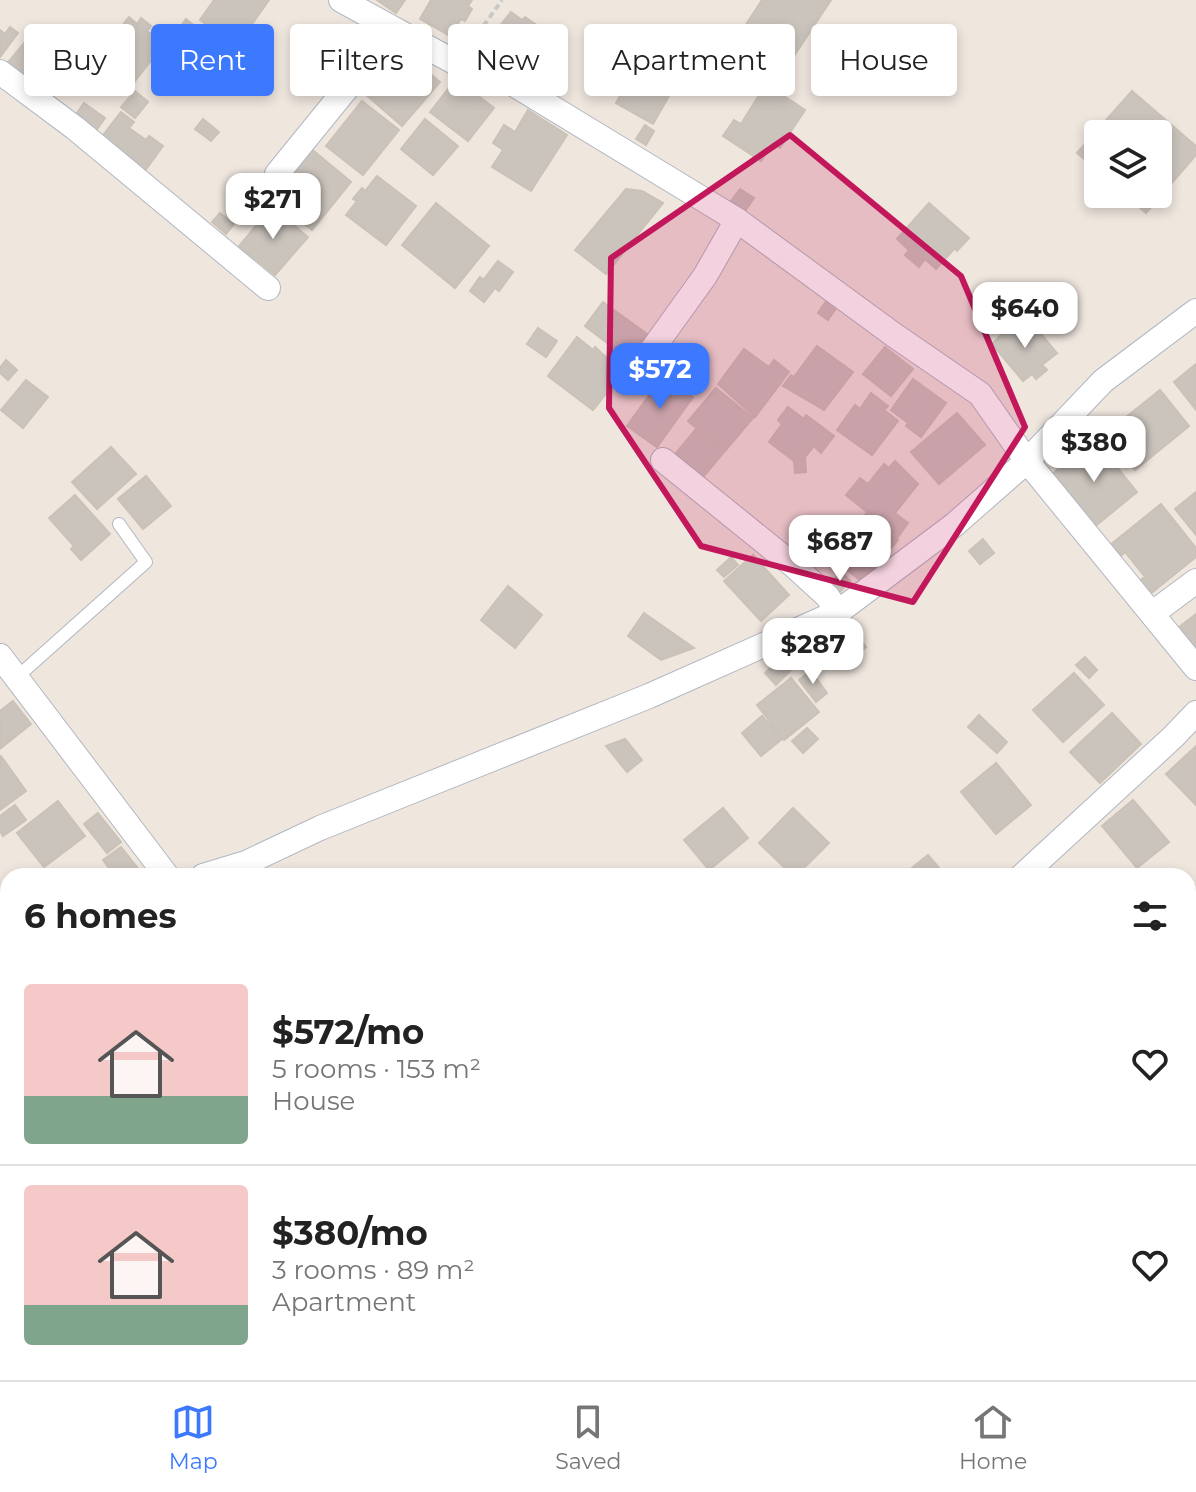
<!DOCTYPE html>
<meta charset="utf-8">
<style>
body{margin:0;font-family:Montserrat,sans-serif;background:#f6f6f6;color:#222;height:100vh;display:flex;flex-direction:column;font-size:30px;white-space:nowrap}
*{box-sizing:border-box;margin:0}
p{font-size:26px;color:#767676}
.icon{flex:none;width:44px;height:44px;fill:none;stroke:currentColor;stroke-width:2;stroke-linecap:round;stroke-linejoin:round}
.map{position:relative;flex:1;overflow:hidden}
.drawer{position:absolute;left:0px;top:868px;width:1196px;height:512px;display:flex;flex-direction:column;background:#fff;border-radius:24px 24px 0 0;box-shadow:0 4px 12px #0003}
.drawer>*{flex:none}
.hud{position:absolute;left:24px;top:24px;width:1148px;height:72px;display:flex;gap:16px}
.tools{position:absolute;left:1084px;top:120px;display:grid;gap:16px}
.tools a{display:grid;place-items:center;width:88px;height:88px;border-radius:8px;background:#fff;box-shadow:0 4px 12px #0003;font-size:40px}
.price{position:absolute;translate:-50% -68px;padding:0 18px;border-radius:16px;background:#fff;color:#222;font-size:26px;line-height:52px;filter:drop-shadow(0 2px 4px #0008)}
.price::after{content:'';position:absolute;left:50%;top:48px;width:24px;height:18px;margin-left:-12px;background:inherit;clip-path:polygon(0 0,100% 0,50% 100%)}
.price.current{background:#3c79ff;color:#fff}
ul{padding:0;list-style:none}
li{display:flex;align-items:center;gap:24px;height:200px;padding:0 24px}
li+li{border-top:2px solid #e0e0e0}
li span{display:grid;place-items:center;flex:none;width:224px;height:160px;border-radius:8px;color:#555}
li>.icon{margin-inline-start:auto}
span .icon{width:96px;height:96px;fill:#fffc;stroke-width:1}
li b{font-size:34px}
h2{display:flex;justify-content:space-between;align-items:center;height:96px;padding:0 24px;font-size:34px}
.chip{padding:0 28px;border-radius:8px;background:#fff;box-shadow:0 4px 12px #0003;font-size:28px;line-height:72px}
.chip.current{background:#3c79ff;color:#fff}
.tab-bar{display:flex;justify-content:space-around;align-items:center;height:112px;border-top:2px solid #e0e0e0;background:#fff;font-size:22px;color:#767676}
.tab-bar a{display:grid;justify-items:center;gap:4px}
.tab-bar .current{color:#3c79ff}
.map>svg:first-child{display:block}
.building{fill:#cbc4bd;stroke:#cbc2b7;stroke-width:2}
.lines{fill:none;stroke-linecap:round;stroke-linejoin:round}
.lane-casing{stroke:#b2b7c1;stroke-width:14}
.street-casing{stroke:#b2b7c1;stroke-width:26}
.path{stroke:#c8c8c8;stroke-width:4;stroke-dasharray:6 4;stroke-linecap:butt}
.lane{stroke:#fff;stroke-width:12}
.street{stroke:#fff;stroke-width:24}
.marked{fill:#c2185b;fill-opacity:0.2;stroke:#c2185b;stroke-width:6;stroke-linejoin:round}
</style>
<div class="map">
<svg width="1196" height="1380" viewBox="0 0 1196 1380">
<rect width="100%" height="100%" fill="#efe6de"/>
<path class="building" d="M214 0H269L250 27 246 24 233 43 200 20Z
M377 0H405L396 13Z
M431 0H472L468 6 472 9 465 21 461 19 450 36 420 19Z
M762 0H831L780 77 732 46Z
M511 12 522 20 525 17 538 26 535 30 545 37 518 74 508 67 503 73 492 65 495 60 480 50Z
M129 17 137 24 141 18 151 26 147 31 164 44 131 86 96 59Z
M186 19 227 52 215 69 172 38Z
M10 27 18 33 0 57V30L5 34Z
M31 35 65 63 39 95 4 67Z
M403 50 440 82 402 126 365 94Z
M643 59 657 67 659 61 685 76 676 90 673 89 653 124 616 103 629 80 625 78 629 71 635 74Z
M456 79 494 108 468 141 430 112Z
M766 84 805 110 780 148 772 143 761 161 723 136 734 120 741 124Z
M135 91 148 102 135 118 121 107Z
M1132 91 1196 146V155L1146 213 1124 194H1158V134H1098V171L1077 153Z
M362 101 399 130 363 175 326 146Z
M84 103 105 118 93 135 72 120Z
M528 110 567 135 531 191 492 167 503 150 493 143 504 125 515 132Z
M121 112 134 122 129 128 146 140 149 136 163 146 144 172 100 139Z
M203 119 219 132 211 141 195 129Z
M425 119 458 146 433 175 401 149Z
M645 125 654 131 646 145 636 139Z
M309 147 351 182 312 230 269 195Z
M377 176 416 206 386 245 346 215 357 201 353 199 362 188 365 191Z
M626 189 642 191 663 203 606 274 575 250Z
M740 189 754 198 745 211 731 201Z
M436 203 489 246 455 288 402 245Z
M929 203 969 238 957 251 955 248 936 269 925 259 919 267 905 255 909 250 897 239Z
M272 207 308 237 275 275 239 246Z
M220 213 234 224 226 234 212 222Z
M498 261 513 272 499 291 484 279Z
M480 277 495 288 484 302 470 291Z
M827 300 837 307 828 320 818 313Z
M603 302 647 334 628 359 585 326Z
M1024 320 1034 332 1037 329 1057 353 1042 365 1047 370 1036 379 1032 374 1023 381 992 344 1009 327 1012 330Z
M538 328 557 341 546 357 527 344Z
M577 337 593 350 595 347 619 369 605 387 609 390 593 410 548 376Z
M817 346 853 372 824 410 783 386 791 375 794 377Z
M885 347 913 369 891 396 863 374Z
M744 349 769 367 774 360 789 372 755 417 718 384Z
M6 360 17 370 8 380 0 373V368Z
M1196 364V410L1174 382Z
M663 376 668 379 670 376 684 386 681 389 693 397 657 447 627 426Z
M913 379 946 403 921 437 906 426 908 423 891 410Z
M26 380 48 397 23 428 1 410Z
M716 388 753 418 725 451 688 421Z
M1160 390 1189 426 1135 470 1123 455 1127 452 1110 430Z
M871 393 888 406 884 410 898 421 872 455 837 430 855 405 860 409Z
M788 407 804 419 806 415 834 436 821 453 814 446 805 457 806 472 795 473 794 461 769 442 782 424 778 420Z
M957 413 985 445 939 484 911 452Z
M696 429 724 452 699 482 671 459Z
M1094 439 1137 492 1093 528 1051 476 1066 460 1069 464 1077 457 1075 454Z
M111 447 136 474 97 509 72 482Z
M895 461 918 484 895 513 908 523 898 537 846 495 860 478 868 484 884 464 889 468Z
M146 476 171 506 143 529 118 499Z
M1196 492V535L1175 509Z
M75 495 110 534 81 560 71 549 74 546 49 518Z
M1161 504 1196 548V557L1150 594 1139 581 1145 577 1125 552 1119 558 1109 546Z
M866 514 898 540 862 582 831 556Z
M983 539 994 553 980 564 969 551Z
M753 555 789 595 761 621 724 581Z
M731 557 738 565 724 577 717 570Z
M841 572 850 581 839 593 830 585Z
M508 586 542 615 515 648 481 620Z
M644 613 694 648 661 660 628 636Z
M1196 614V651L1178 628Z
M857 636 866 647 852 658 843 647Z
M1085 657 1097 670 1089 678 1076 665Z
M781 658 792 669 776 685 765 673Z
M811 671 827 693 816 702 799 680Z
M1074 673 1104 705 1063 742 1033 710Z
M791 678 819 712 784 740 757 705Z
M13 701 31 724 1 748 0 711Z
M1112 713 1141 744 1100 783 1070 752Z
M979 715 1007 742 997 753 968 727Z
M762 716 782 739 761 756 742 733Z
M807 728 818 739 803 753 792 741Z
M625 739 642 760 627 772 606 746Z
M1196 746V805L1166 774Z
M1 756 26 791 0 810V757Z
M996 763 1031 805 996 834 961 792Z
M1133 800 1169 842 1137 868 1102 826Z
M58 801 85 836 44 867 17 833Z
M15 805 26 820 3 836 0 831V816Z
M723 808 748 838 709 870 684 840Z
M793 808 829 843 796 876H793L759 843Z
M98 813 121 842 107 853 84 824Z
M121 847 144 876H115L103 860Z
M928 855 946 876H902Z
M1196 919V950L1188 941V926Z
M1188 945 1196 954V973L1188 980Z
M1196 990V1038L1188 1029V998Z
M1195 1059 1196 1060V1106L1188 1097V1065Z
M8 1200V1235L0 1228V1209Z
M0 1316 8 1323 2 1330 8 1335V1358L0 1352Z
M19 1372H67L74 1378 15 1380 13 1378Z
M263 1372H329L321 1380H271Z
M474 1372H503L511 1380H466Z
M523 1372H575L582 1380H520L518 1377Z
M693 1372H754L745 1380H698Z"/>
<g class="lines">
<defs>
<path id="lane" d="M16 678 146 562 119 524"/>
<path id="street" d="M341 0 456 63 510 82 737 220 894 335 980 394 1027 461 1196 668
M0 72 75 128 268 288
M277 174 368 62 388 26
M631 379 705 276 737 220
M663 460 793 565 827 596 838 612
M1153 613 1196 581
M0 656 167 876
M203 876 246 863 320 828 649 696 838 612 954 525 1027 461 1103 381 1196 311
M1022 876 1173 737 1196 713
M0 999 8 995
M0 1029 8 1036
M1188 1137 1196 1129
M377 1372 387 1380
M673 1372 681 1380
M625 1380 633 1372
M932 1380 940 1372"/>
</defs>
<use href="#lane" class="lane-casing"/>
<use href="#street" class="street-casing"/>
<path class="path" d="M472 42 502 0"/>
<use href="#lane" class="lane"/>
<use href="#street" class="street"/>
</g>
<path class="marked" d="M790 135 961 276 1025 427 913 602 701 546 609 408 611 258Z"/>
</svg>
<div class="tools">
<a><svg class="icon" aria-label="layers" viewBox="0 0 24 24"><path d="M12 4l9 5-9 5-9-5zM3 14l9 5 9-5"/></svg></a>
</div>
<b class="price" style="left:273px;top:241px">$271</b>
<b class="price" style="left:1025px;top:350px">$640</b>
<b class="price current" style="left:660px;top:411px">$572</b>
<b class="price" style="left:1094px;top:484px">$380</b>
<b class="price" style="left:840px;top:583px">$687</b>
<b class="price" style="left:813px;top:686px">$287</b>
<div class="hud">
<a class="chip">Buy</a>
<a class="chip current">Rent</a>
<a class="chip">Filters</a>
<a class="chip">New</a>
<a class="chip">Apartment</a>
<a class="chip">House</a>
</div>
<section class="drawer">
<h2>6 homes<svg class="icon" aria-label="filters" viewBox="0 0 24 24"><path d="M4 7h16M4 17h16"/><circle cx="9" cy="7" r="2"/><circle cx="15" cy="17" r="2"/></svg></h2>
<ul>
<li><span style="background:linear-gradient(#f6c9c9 70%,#7fa58c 0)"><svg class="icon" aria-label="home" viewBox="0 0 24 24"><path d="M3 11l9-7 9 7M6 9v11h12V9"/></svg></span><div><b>$572/mo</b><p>5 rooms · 153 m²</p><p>House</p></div><svg class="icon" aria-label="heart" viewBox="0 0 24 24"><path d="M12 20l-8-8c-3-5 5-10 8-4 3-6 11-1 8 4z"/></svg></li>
<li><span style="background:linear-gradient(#f6c9c9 75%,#7fa58c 0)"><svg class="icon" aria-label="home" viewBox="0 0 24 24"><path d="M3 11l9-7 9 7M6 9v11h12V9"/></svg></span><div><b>$380/mo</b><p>3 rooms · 89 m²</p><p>Apartment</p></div><svg class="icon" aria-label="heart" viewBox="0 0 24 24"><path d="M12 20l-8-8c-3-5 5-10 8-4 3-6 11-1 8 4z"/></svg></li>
</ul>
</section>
</div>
<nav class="tab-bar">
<a class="current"><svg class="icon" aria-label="map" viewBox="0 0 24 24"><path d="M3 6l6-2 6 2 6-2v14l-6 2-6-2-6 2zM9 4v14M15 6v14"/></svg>Map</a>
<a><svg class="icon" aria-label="saved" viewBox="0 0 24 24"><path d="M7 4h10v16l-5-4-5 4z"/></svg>Saved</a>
<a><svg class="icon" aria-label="home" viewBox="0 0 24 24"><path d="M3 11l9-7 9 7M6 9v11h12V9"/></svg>Home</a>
</nav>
